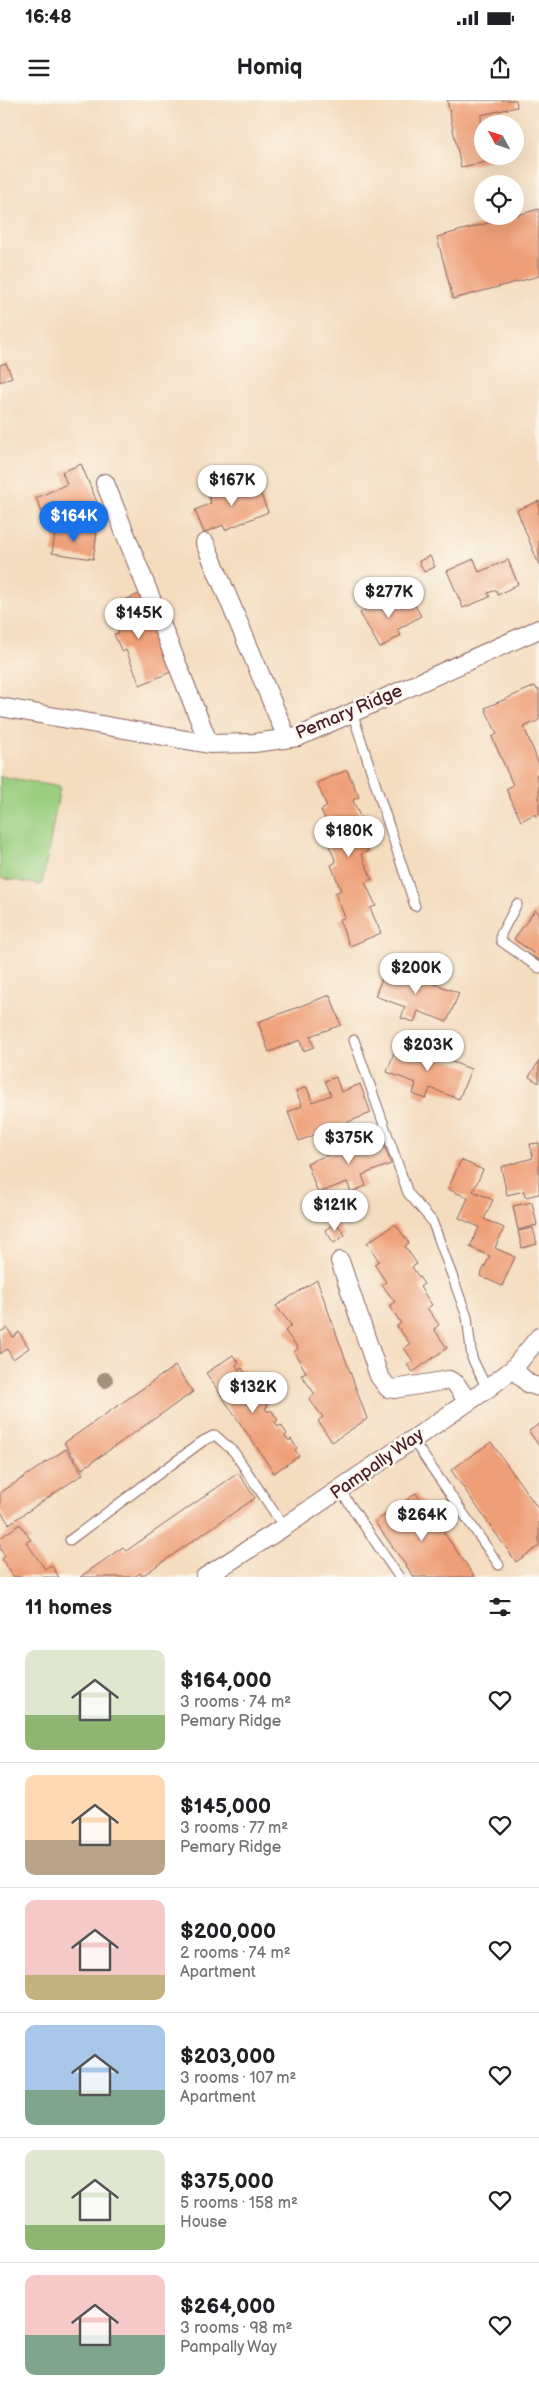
<!DOCTYPE html>
<meta charset="utf-8">
<style>
body{margin:0;font-family:"Balsamiq Sans",sans-serif;background:#f6f6f6;color:#202124;height:100vh;display:flex;flex-direction:column;font-size:19px;white-space:nowrap}
*{box-sizing:border-box;margin:0}
p{font-size:16px;color:#757577}
.icon{flex:none;width:28px;height:28px;fill:none;stroke:currentColor;stroke-width:2;stroke-linecap:round;stroke-linejoin:round}
.map{position:relative;height:1477px;overflow:hidden}
.side{display:flex;flex-direction:column;background:#fff;flex:1}
.side>*{flex:none}
.needle{width:32px;rotate:310deg}
.fabs{position:absolute;left:474px;top:15px;display:grid;gap:10px}
.fabs a{display:grid;place-items:center;width:50px;height:50px;border-radius:50%;background:#fff;box-shadow:0 5px 20px #0002;font-size:25px}
.price{position:absolute;translate:-50% -42px;padding:0 11px;border-radius:18px;background:#fff;color:#222;font-size:16px;line-height:32px;filter:drop-shadow(0 1px 2px #0008)}
.price::after{content:'';position:absolute;left:50%;top:30px;width:15px;height:11px;margin-left:-8px;background:inherit;clip-path:polygon(0 0,100% 0,50% 100%)}
.price.selected{background:#1a73e8;color:#fff}
ul{padding:0;list-style:none}
li{display:flex;align-items:center;gap:15px;height:125px;padding:0 25px}
li+li{border-top:1px solid #e0e0e0}
li span{display:grid;place-items:center;flex:none;width:140px;height:100px;border-radius:10px;color:#555}
li>.icon{margin-inline-start:auto}
span .icon{width:60px;height:60px;fill:#fffc;stroke-width:1}
li b{font-size:21px}
h2{display:flex;justify-content:space-between;align-items:center;height:60px;padding:0 25px;font-size:21px}
.status{display:flex;justify-content:space-between;align-items:center;height:35px;padding:0 25px;background:#fff;direction:ltr}
.status svg{height:14px;fill:currentColor}
header{display:flex;justify-content:space-between;align-items:center;height:65px;padding:0 25px;background:#fff;font-size:22px;font-weight:700}
.map>svg:first-child{display:block}
.green{fill:#9acf80;stroke:#727756}
.building{fill:#ee9f77}
.lines{fill:none;stroke-linecap:round;stroke-linejoin:round}
.lane-casing{stroke:#86615e;stroke-width:11}
.street-casing{stroke:#86615e;stroke-width:20}
.lane{stroke:#fff;stroke-width:9}
.street{stroke:#fff;stroke-width:18}
.tree{fill:#a4917b}
.labels{text-anchor:middle;dominant-baseline:central;stroke-width:5;stroke-linejoin:round;paint-order:stroke}
.street-label{font-size:18px;fill:#4a1f2b;stroke:#fbf7ec}
</style>
<div class="status"><b>16:48</b><svg viewBox="0 0 49 12"><path d="M0 12V9h3v3zM5 12V6h3v6zM10 12V3h3v9zM15 12V0h3v12zM26 1h20v11H26zM47 4h2v5h-2z"/></svg></div>
<header><svg class="icon" aria-label="menu" viewBox="0 0 24 24"><path d="M4 6h16M4 12h16M4 18h16"/></svg>Homiq<svg class="icon" aria-label="share" viewBox="0 0 24 24"><path d="M12 15V3M7 8l5-5 5 5M5 13v7h14v-7"/></svg></header>
<div class="map">
<svg width="539" height="1477" viewBox="0 0 539 1477">
<rect width="100%" height="100%" fill="#fbf7ec"/>
<filter id="ink" filterUnits="userSpaceOnUse"><feTurbulence type="fractalNoise" baseFrequency=".02" numOctaves="2"/><feDisplacementMap in="SourceGraphic" scale="10" xChannelSelector="R" yChannelSelector="G"/><feConvolveMatrix kernelMatrix="1 2 1 2 8 2 1 2 1" color-interpolation-filters="sRGB"/></filter>
<filter id="wash" filterUnits="userSpaceOnUse"><feTurbulence type="fractalNoise" baseFrequency=".0096" numOctaves="4" result="noise"/><feDisplacementMap in="SourceGraphic" scale="20" xChannelSelector="R" yChannelSelector="G"/><feGaussianBlur stdDeviation="1.12" result="paint"/><feColorMatrix in="noise" values="0 0 0 0 0 0 0 0 0 0 0 0 0 0 0 0 0 1.4 0 .05"/><feComposite in="paint" operator="in"/></filter>
<g filter="url(#wash)">
<rect width="100%" height="100%" fill="#f4dcbe"/>
<path class="green" d="M0 676 60 687 42 785 0 778Z"/>
<g id="blocks">
<path class="building" d="M447 0H516L517 7 481 15 482 56H490L491 61 461 67Z
M539 109V176L453 199 437 137Z
M6 263 12 277 0 282V265Z
M81 364 97 402 55 421 53 415 45 419 36 398 67 384 62 372Z
M254 378 268 412 225 430 223 425 204 433 195 410 211 403 209 397Z
M539 401V465L517 410Z
M56 427 97 433 93 459 52 453Z
M430 456 435 467 424 472 419 461Z
M474 459 479 472 508 460 518 484 498 495 496 490 488 493 490 497 463 508 447 471Z
M394 493 402 507 412 500 421 516 397 530 401 535 380 548 360 513Z
M139 494 171 572 140 585 126 550 122 552 114 534 119 533 108 507Z
M535 586 537 590 539 589V620L524 627 539 664V674L536 675 539 682V715L536 717 535 714 521 721 506 689 513 685 492 637 497 634 485 608Z
M347 670 359 697 353 700 363 724 357 727 368 751 361 754 372 779 365 782 376 806 370 808 381 833 350 846 339 820 345 817 335 793 341 790 331 765 336 762 326 738 332 735 321 710 327 707 317 683Z
M535 810 539 813V861L531 855 533 853 514 839Z
M387 866 459 893 447 922 418 911 414 922 401 918 405 907 375 896Z
M330 895 341 925 310 936 314 947 303 951 300 940 269 952 258 922Z
M398 942 471 969 459 999 430 988 426 999 413 994 416 983 387 972Z
M539 961V983L529 977Z
M336 977 341 992 360 984 371 1013 299 1041 288 1012 302 1006 296 991 307 987 312 1002 331 995 325 981Z
M380 1035 391 1064 362 1075 366 1086 351 1092 347 1082 318 1093 307 1063Z
M539 1043V1094L525 1097 524 1091 507 1095 501 1067 533 1058 530 1044Z
M461 1060 483 1070 473 1091 493 1100 484 1119 504 1128 495 1148 515 1157 502 1186 480 1176 490 1156 470 1147 479 1127 459 1118 468 1098 448 1089Z
M532 1102 537 1125 518 1130 513 1106Z
M336 1122 345 1135 334 1143 325 1130Z
M395 1124 409 1143 405 1146 417 1164 412 1167 424 1184 420 1187 432 1205 427 1208 439 1225 434 1229 447 1248 413 1272 407 1265 413 1261 404 1248 410 1244 397 1226 401 1223 389 1206 395 1202 382 1185 386 1182 374 1164 379 1161 367 1143Z
M533 1128 537 1144 522 1148 518 1131Z
M317 1180 367 1319 332 1342 318 1321 323 1317 309 1299 315 1294 301 1275 306 1272 294 1252 298 1248 285 1231 291 1225 276 1206Z
M7 1228 13 1237 19 1232 29 1248 13 1259 7 1249 0 1254V1232Z
M233 1255 239 1263 236 1265 239 1270 242 1268 248 1277 246 1279 249 1284 252 1282 259 1292 255 1294 258 1298 261 1296 268 1306 265 1308 268 1312 271 1310 278 1320 275 1322 278 1327 281 1325 287 1334 285 1336 289 1341 291 1339 297 1348 295 1350 299 1356 274 1373 206 1273Z
M175 1266 193 1292 82 1369 64 1343Z
M539 1324V1346L529 1331Z
M491 1342 539 1410V1446L516 1462 451 1370Z
M66 1349 83 1374 9 1424 0 1410V1393Z
M238 1373 255 1398 142 1476 140 1473 134 1477H80L123 1447 126 1451Z
M416 1393 475 1477H414L375 1422Z
M20 1424 31 1440 26 1442 45 1469 51 1465 59 1477H14L2 1459 5 1456 0 1448V1438Z"/>
</g>
</g>
<g filter="url(#ink)">
<use href="#blocks" fill-opacity="0" stroke="#86615e" stroke-width="1"/>
<g class="lines">
<defs>
<path id="lane" d="M352 612 415 806
M517 804 501 834V841L539 868
M354 940 408 1093 432 1121 437 1134 467 1217 472 1258 487 1289
M412 1339 499 1465
M340 1390 399 1477
M70 1440 203 1341 215 1335 234 1352 284 1427"/>
<path id="street" d="M105 383 209 644
M205 443 287 638
M0 607 209 644 254 643 298 637 539 529
M340 1161 379 1276 388 1288 394 1289 449 1280 456 1284 468 1302
M513 1269 529 1284 539 1287
M205 1477 284 1427 487 1289 513 1269 539 1237"/>
</defs>
<use href="#lane" class="lane-casing"/>
<use href="#street" class="street-casing"/>
<use href="#lane" class="lane"/>
<use href="#street" class="street"/>
</g>
<circle class="tree" cx="105" cy="1280" r="8"/>
</g>
<g class="labels">
<g class="street-label">
<text transform="translate(349 612) rotate(-23)">Pemary Ridge</text>
<text transform="translate(377 1364) rotate(-35)">Pampally Way</text>
</g>
</g>
</svg>
<div class="fabs">
<a><svg class="needle" viewBox="-14 -14 28 28"><path d="M0-13l5 13h-10z" fill="#e53935"/><path d="M0 13l5-13h-10z" fill="#757577"/></svg></a>
<a><svg class="icon" aria-label="locate" viewBox="0 0 24 24"><circle cx="12" cy="12" r="6"/><path d="M12 2v4M12 18v4M2 12h4M18 12h4"/></svg></a>
</div>
<b class="price" style="left:232px;top:407px">$167K</b>
<b class="price selected" style="left:74px;top:443px">$164K</b>
<b class="price" style="left:389px;top:519px">$277K</b>
<b class="price" style="left:139px;top:540px">$145K</b>
<b class="price" style="left:349px;top:758px">$180K</b>
<b class="price" style="left:416px;top:895px">$200K</b>
<b class="price" style="left:428px;top:972px">$203K</b>
<b class="price" style="left:349px;top:1065px">$375K</b>
<b class="price" style="left:335px;top:1132px">$121K</b>
<b class="price" style="left:253px;top:1314px">$132K</b>
<b class="price" style="left:422px;top:1442px">$264K</b>
</div>
<section class="side">
<h2>11 homes<svg class="icon" aria-label="filters" viewBox="0 0 24 24"><path d="M4 7h16M4 17h16"/><circle cx="9" cy="7" r="2"/><circle cx="15" cy="17" r="2"/></svg></h2>
<ul>
<li><span style="background:linear-gradient(#dfe7d0 65%,#8fb573 0)"><svg class="icon" aria-label="home" viewBox="0 0 24 24"><path d="M3 11l9-7 9 7M6 9v11h12V9"/></svg></span><div><b>$164,000</b><p>3 rooms · 74 m²</p><p>Pemary Ridge</p></div><svg class="icon" aria-label="heart" viewBox="0 0 24 24"><path d="M12 20l-8-8c-3-5 5-10 8-4 3-6 11-1 8 4z"/></svg></li>
<li><span style="background:linear-gradient(#ffd9b3 65%,#b9a48a 0)"><svg class="icon" aria-label="home" viewBox="0 0 24 24"><path d="M3 11l9-7 9 7M6 9v11h12V9"/></svg></span><div><b>$145,000</b><p>3 rooms · 77 m²</p><p>Pemary Ridge</p></div><svg class="icon" aria-label="heart" viewBox="0 0 24 24"><path d="M12 20l-8-8c-3-5 5-10 8-4 3-6 11-1 8 4z"/></svg></li>
<li><span style="background:linear-gradient(#f6c9c9 75%,#c2b280 0)"><svg class="icon" aria-label="home" viewBox="0 0 24 24"><path d="M3 11l9-7 9 7M6 9v11h12V9"/></svg></span><div><b>$200,000</b><p>2 rooms · 74 m²</p><p>Apartment</p></div><svg class="icon" aria-label="heart" viewBox="0 0 24 24"><path d="M12 20l-8-8c-3-5 5-10 8-4 3-6 11-1 8 4z"/></svg></li>
<li><span style="background:linear-gradient(#a9c7e8 65%,#7fa58c 0)"><svg class="icon" aria-label="home" viewBox="0 0 24 24"><path d="M3 11l9-7 9 7M6 9v11h12V9"/></svg></span><div><b>$203,000</b><p>3 rooms · 107 m²</p><p>Apartment</p></div><svg class="icon" aria-label="heart" viewBox="0 0 24 24"><path d="M12 20l-8-8c-3-5 5-10 8-4 3-6 11-1 8 4z"/></svg></li>
<li><span style="background:linear-gradient(#dfe7d0 75%,#8fb573 0)"><svg class="icon" aria-label="home" viewBox="0 0 24 24"><path d="M3 11l9-7 9 7M6 9v11h12V9"/></svg></span><div><b>$375,000</b><p>5 rooms · 158 m²</p><p>House</p></div><svg class="icon" aria-label="heart" viewBox="0 0 24 24"><path d="M12 20l-8-8c-3-5 5-10 8-4 3-6 11-1 8 4z"/></svg></li>
<li><span style="background:linear-gradient(#f6c9c9 60%,#7fa58c 0)"><svg class="icon" aria-label="home" viewBox="0 0 24 24"><path d="M3 11l9-7 9 7M6 9v11h12V9"/></svg></span><div><b>$264,000</b><p>3 rooms · 98 m²</p><p>Pampally Way</p></div><svg class="icon" aria-label="heart" viewBox="0 0 24 24"><path d="M12 20l-8-8c-3-5 5-10 8-4 3-6 11-1 8 4z"/></svg></li>
</ul>
</section>
